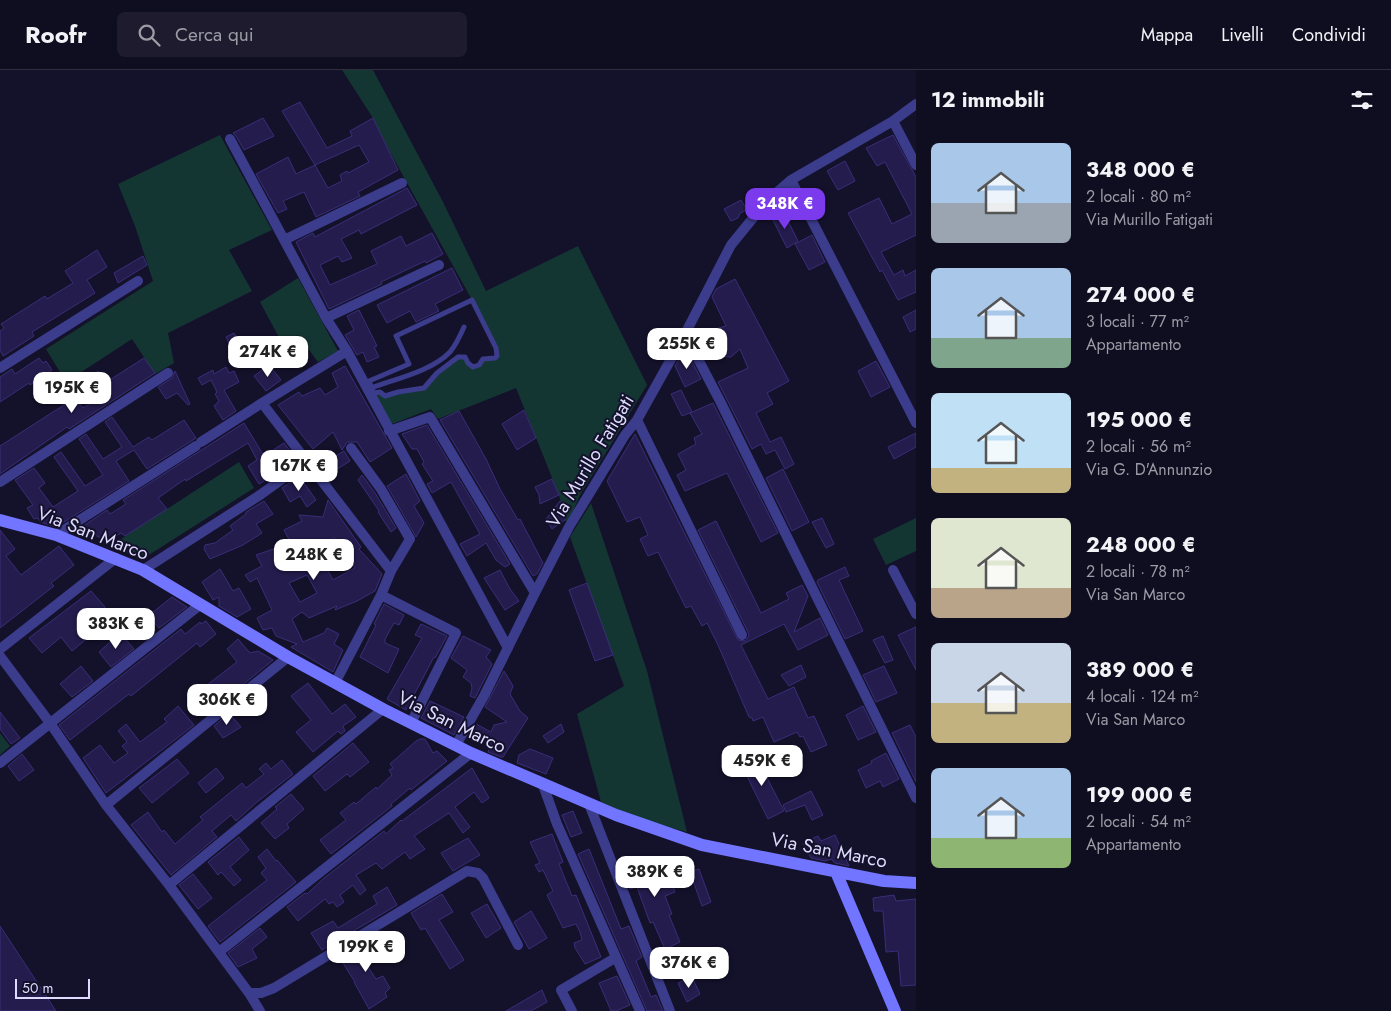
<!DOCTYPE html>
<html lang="it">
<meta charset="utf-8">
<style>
body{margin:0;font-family:Jost,sans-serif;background:#1d1b2d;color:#f1f3f6;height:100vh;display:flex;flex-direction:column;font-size:19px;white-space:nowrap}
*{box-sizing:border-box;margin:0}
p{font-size:16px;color:#9b9ca5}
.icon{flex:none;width:28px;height:28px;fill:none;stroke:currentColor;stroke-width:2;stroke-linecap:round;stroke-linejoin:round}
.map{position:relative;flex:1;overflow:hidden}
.panel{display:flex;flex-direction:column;background:#0f0d20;width:475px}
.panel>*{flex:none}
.scale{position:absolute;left:15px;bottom:12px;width:75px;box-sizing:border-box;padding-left:5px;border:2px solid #dedbff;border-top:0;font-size:14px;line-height:18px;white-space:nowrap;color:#dedbff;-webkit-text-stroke:4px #14112b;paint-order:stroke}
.price{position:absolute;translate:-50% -42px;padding:0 11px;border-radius:10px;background:#fff;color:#222;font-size:16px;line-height:32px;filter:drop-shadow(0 1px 2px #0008)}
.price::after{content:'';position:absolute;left:50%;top:30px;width:15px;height:11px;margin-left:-8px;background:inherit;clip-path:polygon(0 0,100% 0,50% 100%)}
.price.current{background:#7c3aed;color:#fff}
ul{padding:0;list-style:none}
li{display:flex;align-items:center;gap:15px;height:125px;padding:0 15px}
li span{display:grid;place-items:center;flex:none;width:140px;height:100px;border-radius:8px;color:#555}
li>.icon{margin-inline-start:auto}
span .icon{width:60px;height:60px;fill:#fffc;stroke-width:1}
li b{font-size:21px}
h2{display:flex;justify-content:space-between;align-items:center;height:60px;padding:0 15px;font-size:21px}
header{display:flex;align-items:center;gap:30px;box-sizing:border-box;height:70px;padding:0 25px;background:#0f0d20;border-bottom:1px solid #2f2d3e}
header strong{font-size:24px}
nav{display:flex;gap:28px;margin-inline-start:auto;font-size:18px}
.search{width:350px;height:45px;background:#1d1b2d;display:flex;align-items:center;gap:12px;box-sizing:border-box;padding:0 18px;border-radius:8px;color:#9b9ca5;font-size:19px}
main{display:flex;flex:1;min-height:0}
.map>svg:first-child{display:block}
.green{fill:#143633}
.building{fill:#241c4d;stroke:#392e79;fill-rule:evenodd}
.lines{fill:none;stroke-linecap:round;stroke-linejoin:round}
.lane{stroke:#3b3c8b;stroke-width:5}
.street{stroke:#3b3c8b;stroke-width:10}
.secondary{stroke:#7275ff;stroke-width:12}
.labels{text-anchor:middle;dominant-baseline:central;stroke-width:4;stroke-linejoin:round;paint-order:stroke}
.street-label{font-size:19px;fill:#dedbff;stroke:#14112b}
</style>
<header>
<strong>Roofr</strong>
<div class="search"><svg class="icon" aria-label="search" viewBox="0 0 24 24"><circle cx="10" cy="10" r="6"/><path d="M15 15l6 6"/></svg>Cerca qui</div>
<nav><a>Mappa</a><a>Livelli</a><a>Condividi</a></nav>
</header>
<main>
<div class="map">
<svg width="916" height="941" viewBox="0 0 916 941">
<rect width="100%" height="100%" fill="#14112b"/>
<path class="green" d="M342 0H373L443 132 486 221 578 176 647 315 579 427 567 456 559 425 516 318 438 349 431 339 392 354 374 323 386 326 418 320 458 287H465L473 297 483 289 497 285 472 230 390 82 373 48Z
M220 65 272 160 229 180 252 221 168 263 174 293 155 304 132 269 66 312 46 279 153 211 135 156 118 114Z
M298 208 338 281 318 292 298 265 282 273 260 232Z
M239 392 254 418 141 490 112 475Z
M591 433 647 601 687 762C657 754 629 745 601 732L577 644 624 616 570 467Z
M916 448V481L886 495 873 469Z
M0 663 10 676 0 685Z"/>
<path class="building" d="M300 32 327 78 352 66 350 61 373 48 398 100 358 122 360 126 316 147 304 122 283 131 287 139 278 143 256 104 288 87 296 104 315 95 282 41ZM359 75 369 92 348 103 347 101 340 105 342 111 328 118 315 95Z
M263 48 274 66 244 80 236 66 233 63Z
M893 65 916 107V165L881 182 894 205 903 200 905 206 916 200V222L898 230 882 200 880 202 848 143 879 128 892 154 912 144 885 92 877 96 866 78Z
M845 91 855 111 838 120 827 101Z
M407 118 417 135 361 164 359 160 341 169 352 188 342 192 338 186 320 195 330 215 377 194 371 181 401 166 406 176 432 163 443 184 426 193 425 191 381 212 382 214 329 239 296 172 313 163 315 167Z
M741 130 747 140 740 143 738 148 731 151 724 139Z
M783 141 798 171 787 178 772 148Z
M812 165 825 192 809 200 795 174Z
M97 180 107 197 87 210 95 223 32 262 34 266 3 286 0 280V261L4 258 1 254 45 226 47 229 73 213 65 201Z
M143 186 147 195 118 213 114 203Z
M452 198 463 220 435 234 439 241 416 252 410 241 387 253 377 235Z
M735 209 789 311 767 323 773 334 756 343 770 372 781 367 794 394 785 399 775 380 766 384 761 374 752 379 718 312 748 298 740 279 731 287 714 286 703 265 712 260 726 256 712 227 716 219Z
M359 240 377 276 374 277 379 287 367 292 363 282 357 285 345 265 354 260 347 246Z
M916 240V259L910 262 903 247Z
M234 263 241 275 232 279 226 267Z
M259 274 262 283 249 290 244 281Z
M685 278 701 309 685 317 675 296Z
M39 288 43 293 46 291 52 300 30 315 29 313 0 332V307L12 299 15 304Z
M144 288 155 303 69 359 67 357 0 404V376L67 333 72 338 80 334 83 338 97 329 94 324 98 321 91 307 98 301 105 313Z
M876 291 890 317 871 327 858 301Z
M269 295 281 310 266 321 254 306Z
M345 296 392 378 370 392 357 372H347L342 380 333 362 313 379 278 335 299 322 302 326 320 318 325 325 338 317 332 303Z
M226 297 229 303 234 301 239 312 224 320 236 341 223 350 214 336 219 331 215 324 217 322 211 310 202 315 198 308 213 300 214 304Z
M175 301 190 334 188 335 177 323 166 329 158 317 172 308Z
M681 320 692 342 682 346 671 324Z
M713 333 778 463 761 472 727 403 685 421 677 405 686 400 678 384 696 374 694 368 702 364 690 343Z
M524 340 536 368 517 380 502 354Z
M459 341 486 389 500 419 518 450 520 449 543 493 537 504 533 506 440 350Z
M112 347 133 377 149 367 152 370 184 350 196 368 147 399 134 380 116 391 129 411 56 457 40 452 38 448 34 449 27 438 33 435 15 410 34 398 45 413 39 418 53 437 78 421 54 387 61 382 85 416 103 405 79 369 86 364 103 389 122 377 105 352Z
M244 353 264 386 284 373 297 390 275 406 274 405 259 414 248 396 257 390 248 373 186 411 185 409 158 428 167 439 125 466 121 463 108 471 88 462 82 463 79 459 107 440 110 444 126 434 123 430Z
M427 355 510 494 505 497 496 490 486 473 467 486 460 474 480 464 451 412 432 423 427 414 433 411 422 394 424 392 417 379H412L402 364Z
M916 363V377L894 389 888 377Z
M635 364 738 570 745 571 749 566 748 562 698 460 716 451 761 543 789 529 786 523 802 515 808 526 794 562 820 548 828 565 798 580 784 554 741 575 768 629 794 617 808 648 814 646 827 675 811 682 803 666 800 667 797 662 774 672 763 647 753 651 752 648 749 647 718 575 707 553 702 556 691 536 686 538 658 482 648 486 640 469 648 465 640 447 627 452 607 411Z
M344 381 350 391 326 406 319 396Z
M783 399 809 452 792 461 766 408Z
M406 404 420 431 414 436 424 453 416 467 387 416Z
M362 405 375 423 396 458 391 462 378 442 379 441 358 410Z
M299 406 316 430 307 437 300 426 290 432 282 418Z
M552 409 559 425 540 434 539 425 535 417Z
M328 430 361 477 359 479 382 504 375 521 357 531 335 540 337 536 309 548 302 542 292 549 303 572 324 563 327 558 339 564 334 574 343 580 333 602 291 577 297 574 276 566 272 558 263 560 257 548 272 540 257 508 250 512 245 505 262 496 256 485 291 473 284 460 302 451 299 445 323 447ZM334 467 355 498 333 510 317 480ZM307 505 317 523 300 532 289 513Z
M264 431 273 444 256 454 262 463 243 475 210 489 204 479 205 475 215 473 233 460 230 456 246 444V442Z
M560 431 565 450 552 459 546 449Z
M822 448 834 474 826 478 812 452Z
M0 460 15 479 6 486 21 505 59 476 74 495 51 513 54 516 0 558Z
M845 497 849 506 839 510 863 561 845 569 817 512 818 510Z
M220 499 233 521 239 518 251 539 237 547 219 536V527L213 530 202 512Z
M500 500 510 519 519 531 505 540 484 508Z
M587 513 613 585 595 591 569 520Z
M91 521 105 537 82 558 90 566 72 581 61 567 42 583 29 568Z
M172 527 187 537 159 558 148 546Z
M384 534 404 545 399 555 394 553 385 569V573L399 579 388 603 360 587 376 555 374 554Z
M206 551 216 564 200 577 197 573 131 626 129 624 70 670 59 655 181 559 185 564 200 552 201 554Z
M421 554 447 566 435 588 434 587 406 640 387 629 422 568 415 565Z
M916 557V600L898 565Z
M120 563 134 579 111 597 99 582Z
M463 566 491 580 486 587 492 594 475 628 470 626 472 618 471 613 463 607 467 600 451 588Z
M883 566 893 590 885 593 873 570Z
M238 569 250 583 258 581 273 590 217 636 203 618 237 592 227 579Z
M801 595 806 607 789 616 781 605Z
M81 596 93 611 72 627 60 614Z
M884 596 897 623 876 632 863 605Z
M504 601 513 616 510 624 520 641 528 648 503 687H501L488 682 490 677 486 675 485 672 470 665 476 654 491 662 494 655 507 652 485 637Z
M308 613 332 644 345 634 356 647 343 656 345 661 341 664 338 661 313 682 296 662 311 650 291 626Z
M430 631 464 647 454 665 421 648Z
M178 636 194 655 106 723 83 688 100 675 114 693 128 683 122 676 127 672 118 661 126 654 140 672 167 652 164 649Z
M863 636 876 662 858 670 846 645Z
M0 642 20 668 11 674 0 659Z
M229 643 241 657 223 668 214 656Z
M561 654 564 662 548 673 543 666Z
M910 655 916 667V712L892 663Z
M420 669H425L433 683 437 681 447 691 411 720 410 718 391 734 392 736 331 784 320 770 346 750 340 743 354 732 356 734 376 717 377 719 392 705 389 700 393 698 390 694 416 671Z
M353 673 369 692 350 707 347 704 325 721 313 706Z
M530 679 553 688 546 704 517 693 519 685Z
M886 683 899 709 883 717 880 711 866 718 858 700 872 693 871 691Z
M22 684 34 700 19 711 8 696Z
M755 684 784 741 768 749 740 692Z
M177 689 189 703 152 733 139 718Z
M282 690 293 704 257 732 236 751 231 745 212 761 217 767 171 805 131 755 148 742 162 762 164 760 175 774 203 750 200 747 242 713 246 718 264 704 259 699 266 693 271 699Z
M216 698 224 708 206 723 198 713Z
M472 698 489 728 482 733 474 722 455 737 470 757 463 763 449 743 414 766 425 779 410 789 405 782 382 799 376 793 356 805 366 820 360 825 353 815 340 825 344 832 337 837 333 832 329 834 325 829 298 851 287 837 305 823 307 824 323 809 384 761 386 764 401 750 402 751Z
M811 721 823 745 812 750 805 735 786 742 783 735Z
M291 724 304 739 287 754 289 758 275 769 261 753 277 739 275 737Z
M573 741 582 763 571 767 562 745Z
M552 764 563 792 559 794 572 826 576 825 601 887 585 894 575 878 574 873 582 870 580 862 576 854 563 858 547 825 553 821 543 800 539 802 535 795 540 793 530 772Z
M835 765 849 796 835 793 831 789 825 791 811 788 803 773 818 766 821 771Z
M239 767 249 780 230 797 241 810 234 816 221 802 218 805 208 792Z
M468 768 480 785 453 801 441 783Z
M267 779 276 791 277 790 296 812 220 872 208 856 267 810 261 803 266 798 258 787Z
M589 779 621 859 629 856 642 887 636 891 651 927 656 925 663 941H647L578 784Z
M661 788 665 804H668L675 822 665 826 672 844 669 845 680 872 665 879 653 852 650 853 637 817 630 819 623 803Z
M699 799 711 832 702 836 690 802Z
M193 804 212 828 198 839 179 815Z
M387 817 397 835 322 880 311 863 333 851 338 858 377 834 373 826Z
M442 824 453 842 439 850 464 890 450 899 425 858 421 860 411 843Z
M894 825 896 831 916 829V915L901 916 898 881 886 882 883 841H874L873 828Z
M487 834 501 858 486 868 471 843Z
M531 841 547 868 529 879 514 852Z
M0 856 56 941H0Z
M260 858 267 867 252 879 257 888 238 897 228 883Z
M370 868 381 884 366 894 376 909 383 906 390 918 385 923 387 927 369 939 354 912H355L339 887Z
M617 906 630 935 616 941H611L599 913Z
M692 907 700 924 687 932 678 913Z
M542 920 547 932 531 941H506Z"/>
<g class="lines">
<path class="lane" d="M472 230 496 278 497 286 495 288 483 289 479 295 473 297 468 293 465 287H458L437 303 424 318 398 322 385 326 380 322 374 323 369 311 409 294 396 266Z
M371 318C395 309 432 301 450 282 456 275 460 266 464 257"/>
<path class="street" d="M893 51 916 95
M791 110 916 353
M284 170 402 113
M326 248 439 195
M685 264 720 331 916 728
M347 281 508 578
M0 298 138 211
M262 333 391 501 381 525 456 563 411 653
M637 350 742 565
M389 361 430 347 535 523
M201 372 262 333 347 281 326 248 230 69
M351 378 381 419 410 469 391 501
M0 412 168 303
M56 465 196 376
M143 500 260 425 306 392
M893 500 916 544
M0 579 116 488
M0 586 50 653 106 735 169 815 249 923 260 941
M335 613 381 525
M456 675 484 626 535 523 569 457 625 365 637 350 685 264 731 175 767 131 791 110 893 51 916 34
M0 693 201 534
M543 715 557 754 640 941
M589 734 670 941
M106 735 288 587
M169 815 383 639
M219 882 471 683
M249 923H261L274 918 467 801 478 803 483 808 518 875
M572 941 561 920 615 888"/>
<path class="secondary" d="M0 450 56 465 143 500 288 587 383 639 471 683 616 745 702 775 884 811 916 813
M836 802 895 941"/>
</g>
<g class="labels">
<g class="street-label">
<text transform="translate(590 391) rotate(-59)">Via Murillo Fatigati</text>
<text transform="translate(93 463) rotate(21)">Via San Marco</text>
<text transform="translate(452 652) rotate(26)">Via San Marco</text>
<text transform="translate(829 780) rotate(11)">Via San Marco</text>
</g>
</g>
</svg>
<div class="scale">50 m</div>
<b class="price current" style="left:785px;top:160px">348K €</b>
<b class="price" style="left:687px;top:300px">255K €</b>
<b class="price" style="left:268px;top:308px">274K €</b>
<b class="price" style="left:72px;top:344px">195K €</b>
<b class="price" style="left:299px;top:422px">167K €</b>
<b class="price" style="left:314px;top:511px">248K €</b>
<b class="price" style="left:116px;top:580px">383K €</b>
<b class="price" style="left:227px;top:656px">306K €</b>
<b class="price" style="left:762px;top:717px">459K €</b>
<b class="price" style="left:655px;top:828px">389K €</b>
<b class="price" style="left:366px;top:903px">199K €</b>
<b class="price" style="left:689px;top:919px">376K €</b>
</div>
<section class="panel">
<h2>12 immobili<svg class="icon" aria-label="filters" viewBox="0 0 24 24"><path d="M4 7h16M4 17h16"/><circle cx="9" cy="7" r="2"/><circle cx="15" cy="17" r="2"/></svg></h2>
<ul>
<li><span style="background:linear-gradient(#a9c7e8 60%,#9aa5b1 0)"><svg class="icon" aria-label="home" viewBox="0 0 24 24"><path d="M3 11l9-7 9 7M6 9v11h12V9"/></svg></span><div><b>348 000 €</b><p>2 locali · 80 m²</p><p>Via Murillo Fatigati</p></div></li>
<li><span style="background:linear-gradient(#a9c7e8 70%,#7fa58c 0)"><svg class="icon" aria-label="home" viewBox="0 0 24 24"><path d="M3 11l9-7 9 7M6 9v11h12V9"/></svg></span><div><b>274 000 €</b><p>3 locali · 77 m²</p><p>Appartamento</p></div></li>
<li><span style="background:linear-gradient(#bfe0f5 75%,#c2b280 0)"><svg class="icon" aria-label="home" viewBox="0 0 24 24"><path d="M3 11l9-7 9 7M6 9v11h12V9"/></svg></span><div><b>195 000 €</b><p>2 locali · 56 m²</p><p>Via G. D'Annunzio</p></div></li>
<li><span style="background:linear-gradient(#dfe7d0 70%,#b9a48a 0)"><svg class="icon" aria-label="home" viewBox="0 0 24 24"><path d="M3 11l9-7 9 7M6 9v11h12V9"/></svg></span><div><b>248 000 €</b><p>2 locali · 78 m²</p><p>Via San Marco</p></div></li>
<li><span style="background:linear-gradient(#c9d6e8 60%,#c2b280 0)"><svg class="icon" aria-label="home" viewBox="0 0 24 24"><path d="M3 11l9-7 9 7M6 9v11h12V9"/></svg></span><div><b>389 000 €</b><p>4 locali · 124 m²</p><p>Via San Marco</p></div></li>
<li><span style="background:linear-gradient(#a9c7e8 70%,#8fb573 0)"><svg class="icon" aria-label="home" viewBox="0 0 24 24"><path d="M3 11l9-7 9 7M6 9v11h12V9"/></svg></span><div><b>199 000 €</b><p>2 locali · 54 m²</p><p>Appartamento</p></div></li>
</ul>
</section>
</main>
